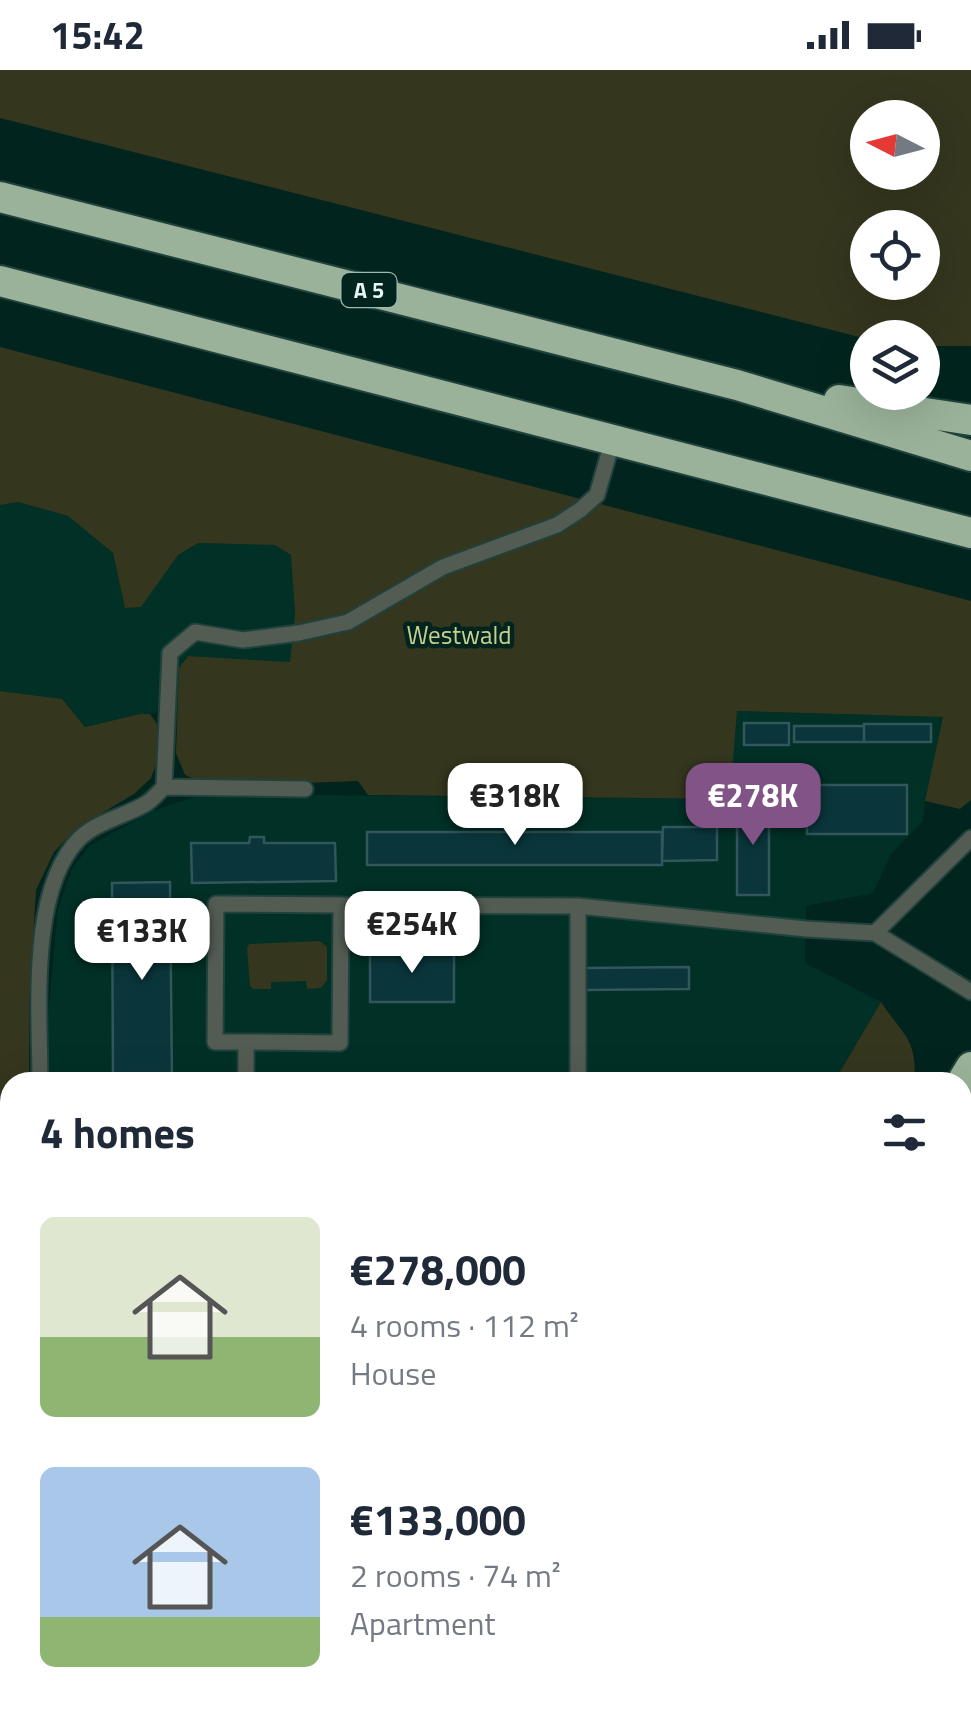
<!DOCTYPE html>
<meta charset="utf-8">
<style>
body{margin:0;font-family:"Titillium Web",sans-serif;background:#f6f6f7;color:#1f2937;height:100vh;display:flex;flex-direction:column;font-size:38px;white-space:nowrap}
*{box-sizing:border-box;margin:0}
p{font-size:32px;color:#747a83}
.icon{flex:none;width:55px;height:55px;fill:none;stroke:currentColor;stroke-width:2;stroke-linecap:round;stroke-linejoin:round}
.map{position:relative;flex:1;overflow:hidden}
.details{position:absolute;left:0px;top:1002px;width:972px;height:642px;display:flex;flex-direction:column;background:#fff;border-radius:30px 30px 0 0;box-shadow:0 10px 40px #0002}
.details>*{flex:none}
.needle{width:65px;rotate:276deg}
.tools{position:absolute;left:850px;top:30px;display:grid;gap:20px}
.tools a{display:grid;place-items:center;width:90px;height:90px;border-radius:50%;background:#fff;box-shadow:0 10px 40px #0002;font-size:50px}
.price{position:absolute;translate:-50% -85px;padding:0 22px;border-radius:20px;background:#fff;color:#222;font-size:32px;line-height:65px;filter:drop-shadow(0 2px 5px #0008)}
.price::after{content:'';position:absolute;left:50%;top:60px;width:30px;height:22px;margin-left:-15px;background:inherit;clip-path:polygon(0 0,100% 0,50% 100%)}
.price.selected{background:#815387;color:#fff}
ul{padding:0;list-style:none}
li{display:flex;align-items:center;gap:30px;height:250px;padding:0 40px}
li span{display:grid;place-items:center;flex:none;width:280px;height:200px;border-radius:15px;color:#555}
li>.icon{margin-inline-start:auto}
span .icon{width:120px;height:120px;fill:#fffc;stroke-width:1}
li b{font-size:42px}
h2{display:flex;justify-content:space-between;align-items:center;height:120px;padding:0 40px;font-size:42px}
.status{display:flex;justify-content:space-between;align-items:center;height:70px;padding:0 50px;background:#fff;direction:ltr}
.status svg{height:28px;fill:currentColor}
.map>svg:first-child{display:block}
.built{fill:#003026}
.green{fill:#34361e;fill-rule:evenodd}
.building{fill:#0a363b;stroke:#31565b;stroke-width:2.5}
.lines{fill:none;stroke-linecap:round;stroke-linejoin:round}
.lane-casing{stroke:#21423c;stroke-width:19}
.street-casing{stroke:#21423c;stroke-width:34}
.highway-casing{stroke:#21423c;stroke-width:34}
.path{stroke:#738e88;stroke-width:5;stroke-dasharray:10 5;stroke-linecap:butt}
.lane{stroke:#525c52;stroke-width:15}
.street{stroke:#525c52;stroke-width:30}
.highway{stroke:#9ab29a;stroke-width:30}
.labels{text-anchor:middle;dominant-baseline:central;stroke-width:9;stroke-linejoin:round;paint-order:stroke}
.shield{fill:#01251e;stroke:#a0b8b2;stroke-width:2.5}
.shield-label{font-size:22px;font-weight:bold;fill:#e4f7f1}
.park-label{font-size:25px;fill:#c8d08d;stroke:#01251e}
</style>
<div class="status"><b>15:42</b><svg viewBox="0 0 49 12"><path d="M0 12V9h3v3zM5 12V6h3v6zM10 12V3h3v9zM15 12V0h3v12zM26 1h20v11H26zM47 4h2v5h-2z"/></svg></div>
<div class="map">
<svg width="971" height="1644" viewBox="0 0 971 1644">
<rect width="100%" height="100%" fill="#01251e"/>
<path class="built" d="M18 432 68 446 113 483 125 538 141 536 178 484 198 473 276 475 292 485 295 544 291 593 188 586 179 598V634L150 644H140L85 657 61 629 0 621V435Z
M737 641 944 647 925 731 923 751 891 784 873 823 806 836 805 893 881 932 834 1012H50L48 946 58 838 72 799 89 776 150 742 202 724 729 729Z"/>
<path class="green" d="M0 0H971V276H923L922 268 867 269 0 48ZM868 48H922V102H868ZM868 158H922V212H868Z
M0 277 971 531V730L960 739 925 731 943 647 737 641 730 729 368 725 358 711C321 712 213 719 185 705L176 683 179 598 188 586 290 592 295 544 291 485 275 475 198 473 178 485 141 537 125 538 113 483 68 446 18 432 0 435Z
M0 621 62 629 85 657 140 644H150L157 654 158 690 151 708 134 724 77 758 54 782 36 820 29 935V1012H10V1107L0 1108Z
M320 871 327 877V910L321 918 307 919 306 911 271 912V919H254L250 916 247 878 249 874Z
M881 932C904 967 916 966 915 1012H834Z
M0 1159H10V1635H349L331 1644 0 1643Z
M971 1571V1644H776L800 1635H962L963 1574Z"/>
<path class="building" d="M744 653H789V675H744Z
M864 654H931V672H864Z
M794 656H864V672H794Z
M807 715H907V764H807Z
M737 731H769V825H737Z
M663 757H717V790L662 791Z
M367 762H662V795H367Z
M250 767H264V773H335L336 811 192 813 191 773H249Z
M170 812 172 1012H113L112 813Z
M370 881H454V932H370Z
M689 897V919L584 920V898Z"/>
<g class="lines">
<defs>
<path id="lane" d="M164 717 305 719
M875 863 971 768
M246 972H215L216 834 341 835
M40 1012C40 944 28 819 80 768 98 751 126 746 147 733 154 728 159 722 164 717L170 583 195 562 243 570 299 563 348 552 443 497 557 455 580 440 597 425 613 369
M246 1012V972L340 973 341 835 578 836 806 859 875 863 971 922
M578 1012V836"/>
<path id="street" d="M0 1131H10"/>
<path id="highway" d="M0 127 737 315 971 386
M0 211 971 463
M839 330 971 350
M962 1012 971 997
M962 1459 971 1456
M962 1516 971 1512
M430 1644 442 1635
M509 1644 531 1635
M643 1644 665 1635"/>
</defs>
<use href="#lane" class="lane-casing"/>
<use href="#street" class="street-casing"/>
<use href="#highway" class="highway-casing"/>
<path class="path" d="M0 1428H10"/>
<use href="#lane" class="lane"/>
<use href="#street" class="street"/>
<use href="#highway" class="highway"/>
</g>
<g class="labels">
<rect class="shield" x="341.5" y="203" width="55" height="34" rx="8"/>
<g class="shield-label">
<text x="369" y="220">A 5</text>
</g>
<g class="park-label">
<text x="459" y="565">Westwald</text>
</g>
</g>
</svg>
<div class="tools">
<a><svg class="needle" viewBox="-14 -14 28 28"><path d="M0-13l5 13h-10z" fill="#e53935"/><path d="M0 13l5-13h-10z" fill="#747a83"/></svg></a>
<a><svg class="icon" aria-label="locate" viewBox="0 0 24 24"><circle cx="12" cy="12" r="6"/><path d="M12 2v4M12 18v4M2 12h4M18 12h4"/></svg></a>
<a><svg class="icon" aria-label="layers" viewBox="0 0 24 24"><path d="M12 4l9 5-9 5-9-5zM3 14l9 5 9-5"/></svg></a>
</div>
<b class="price" style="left:515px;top:778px">€318K</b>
<b class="price selected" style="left:753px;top:778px">€278K</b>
<b class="price" style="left:412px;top:906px">€254K</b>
<b class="price" style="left:142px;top:913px">€133K</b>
<section class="details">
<h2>4 homes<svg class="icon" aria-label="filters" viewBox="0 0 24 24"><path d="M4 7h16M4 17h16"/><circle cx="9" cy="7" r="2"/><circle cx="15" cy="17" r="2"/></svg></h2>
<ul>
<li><span style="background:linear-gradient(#dfe7d0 60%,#8fb573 0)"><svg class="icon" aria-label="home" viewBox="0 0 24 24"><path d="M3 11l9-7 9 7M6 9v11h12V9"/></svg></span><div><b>€278,000</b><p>4 rooms · 112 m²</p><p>House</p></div></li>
<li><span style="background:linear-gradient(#a9c7e8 75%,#8fb573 0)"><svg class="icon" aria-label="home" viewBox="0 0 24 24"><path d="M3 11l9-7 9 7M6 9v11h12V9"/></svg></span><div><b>€133,000</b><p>2 rooms · 74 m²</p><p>Apartment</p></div></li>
</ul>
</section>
</div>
